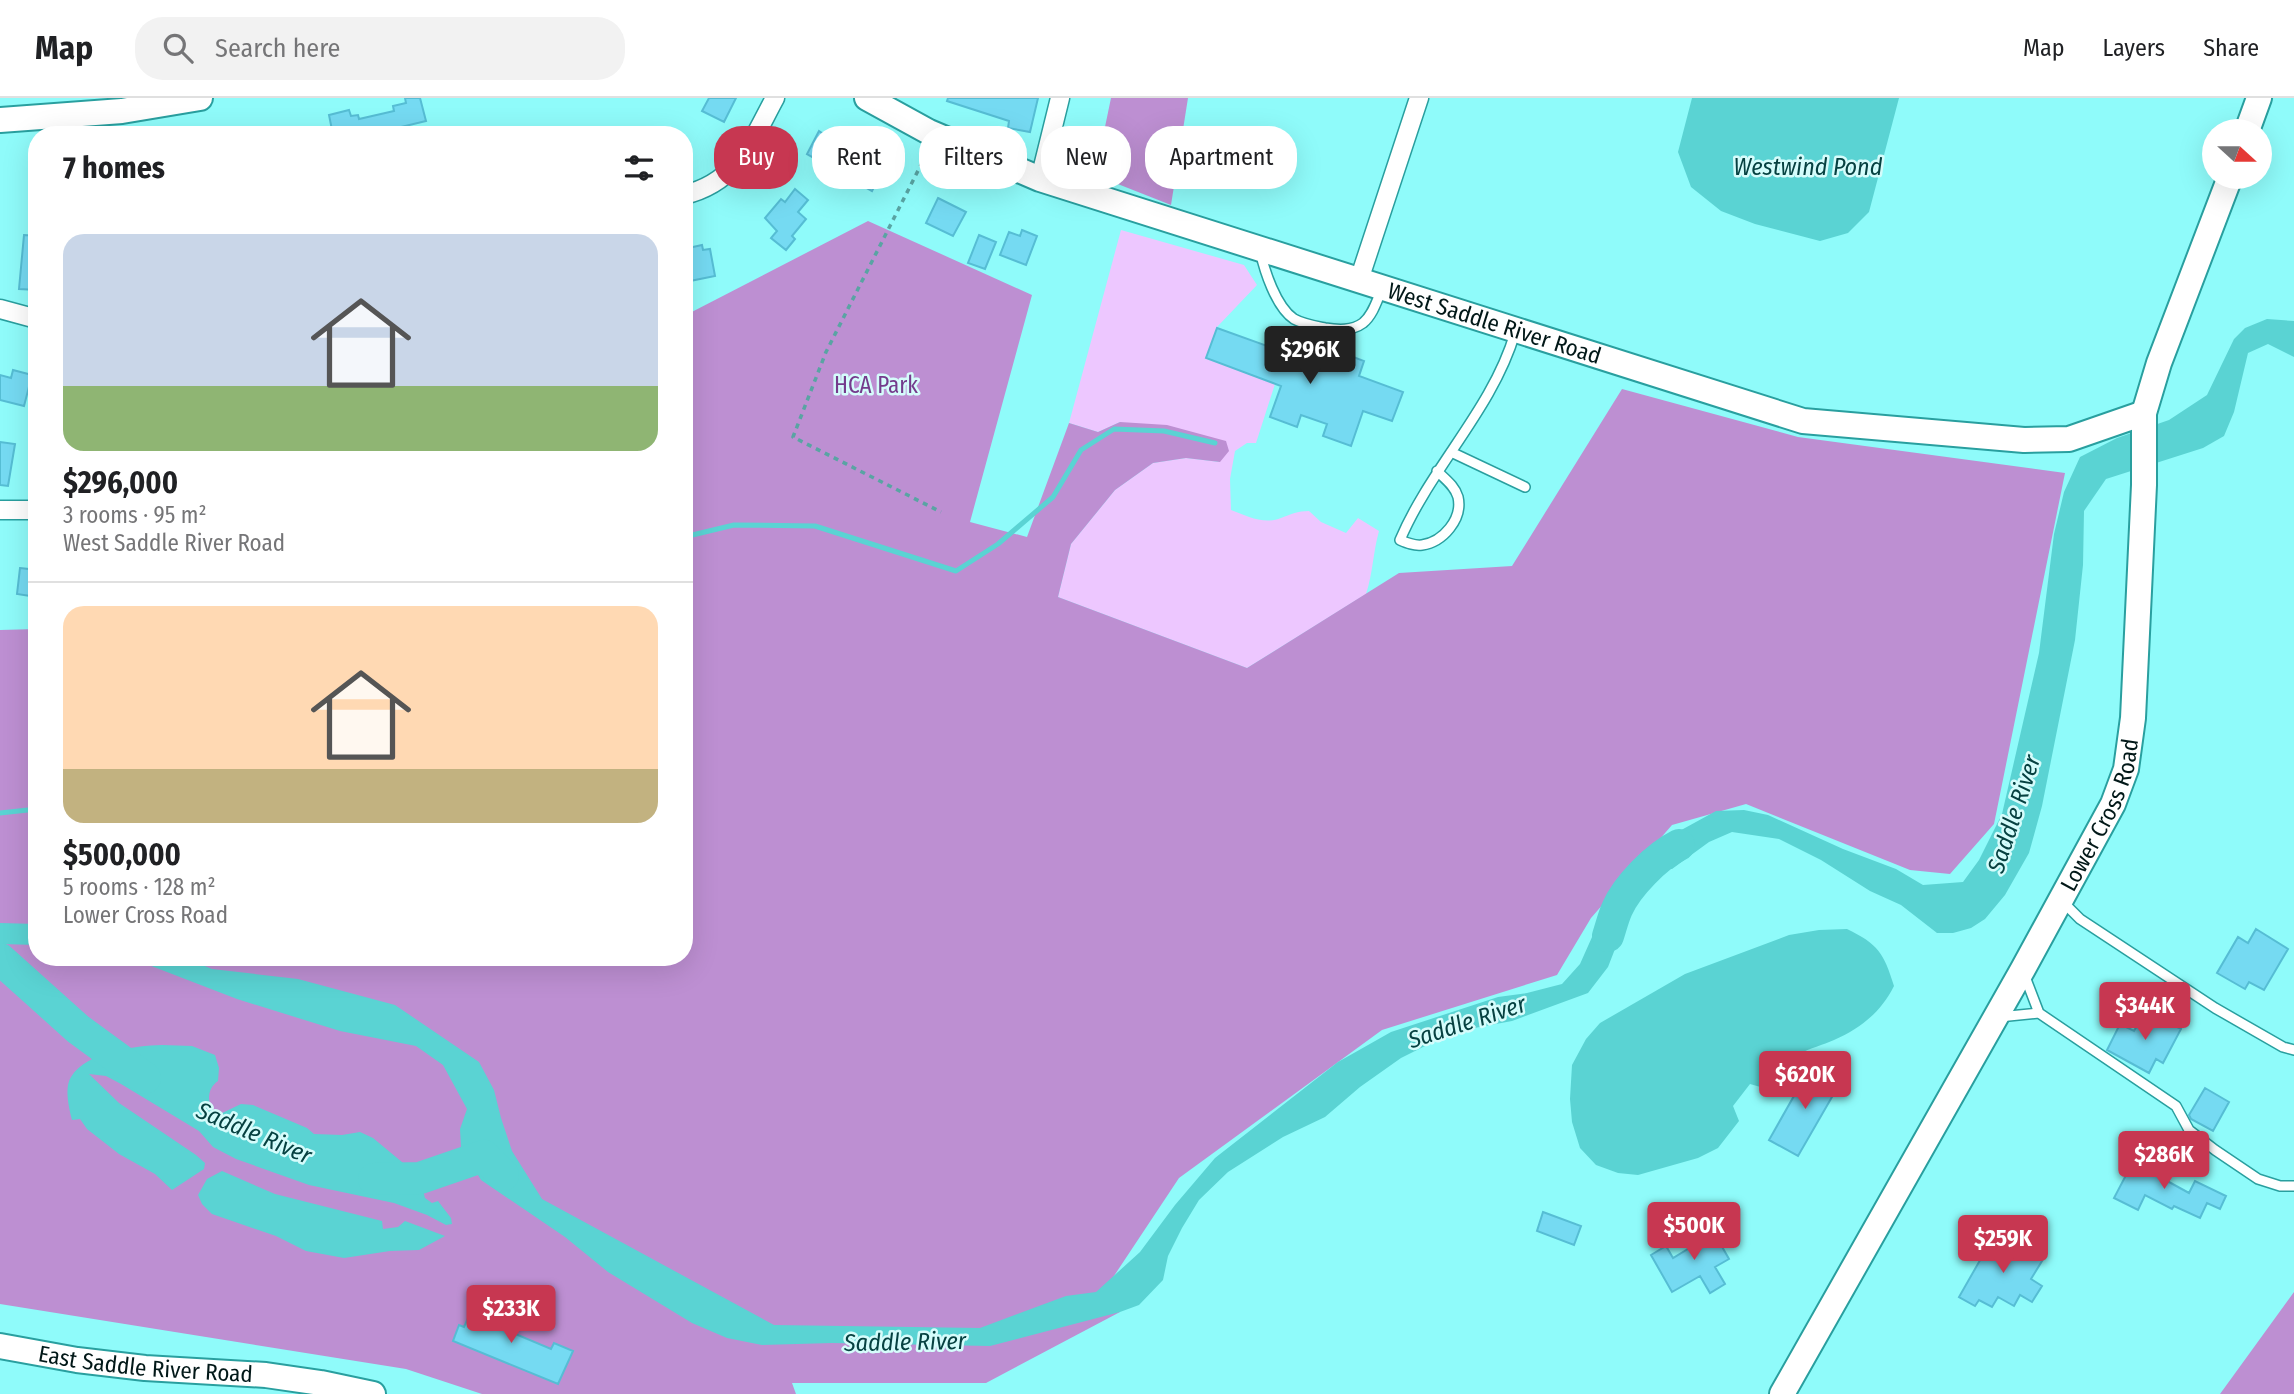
<!DOCTYPE html>
<meta charset="utf-8">
<style>
body{margin:0;font-family:"Fira Sans Condensed",sans-serif;background:#f2f2f2;color:#202124;height:100vh;display:flex;flex-direction:column;font-size:26px;white-space:nowrap}
*{box-sizing:border-box;margin:0}
p{font-size:23px;color:#757577}
.icon{flex:none;width:38px;height:38px;fill:none;stroke:currentColor;stroke-width:2;stroke-linecap:round;stroke-linejoin:round}
.map{position:relative;flex:1;overflow:hidden}
.panel{position:absolute;left:28px;top:28px;width:665px;height:840px;display:flex;flex-direction:column;background:#fff;border-radius:28px;box-shadow:0 7px 28px #0002}
.panel>*{flex:none}
.guide{position:absolute;left:714px;top:28px;width:665px;height:63px;display:flex;gap:14px}
.needle{width:46px;rotate:111deg}
.fabs{position:absolute;left:2202px;top:21px;display:grid;gap:14px}
.fabs a{display:grid;place-items:center;width:70px;height:70px;border-radius:50%;background:#fff;box-shadow:0 7px 28px #0002;font-size:35px}
.price{position:absolute;translate:-50% -60px;padding:0 16px;border-radius:7px;background:#c73751;color:#fff;font-size:23px;line-height:46px;filter:drop-shadow(0 2px 4px #0008)}
.price::after{content:'';position:absolute;left:50%;top:42px;width:21px;height:16px;margin-left:-10px;background:inherit;clip-path:polygon(0 0,100% 0,50% 100%)}
.price.selected{background:#222;color:#fff}
ul{padding:0;list-style:none}
li{display:grid;align-content:center;gap:14px;height:371px;padding:0 35px}
li+li{border-top:2px solid #e0e0e0}
li span{display:grid;place-items:center;height:217px;border-radius:21px;color:#555}
li>.icon{margin-inline-start:auto}
span .icon{width:126px;height:126px;fill:#fffc;stroke-width:1}
li b{font-size:30px}
h2{display:flex;justify-content:space-between;align-items:center;height:84px;padding:0 35px;font-size:30px}
.pill{padding:0 24px;border-radius:28px;background:#fff;box-shadow:0 7px 28px #0002;font-size:24px;line-height:63px}
.pill.selected{background:#c73751;color:#fff}
header{display:flex;align-items:center;gap:42px;box-sizing:border-box;height:98px;padding:0 35px;background:#fff;border-bottom:2px solid #e0e0e0}
header strong{font-size:33px}
nav{display:flex;gap:38px;margin-inline-start:auto;font-size:24px}
.search{width:490px;height:63px;background:#f2f2f2;display:flex;align-items:center;gap:18px;box-sizing:border-box;padding:0 24px;border-radius:28px;color:#757577;font-size:26px}
.map>svg:first-child{display:block}
.green{fill:#edc7ff}
.forest{fill:#bd8fd2}
.water{fill:#5ad3d3}
.lines{fill:none;stroke-linecap:round;stroke-linejoin:round}
.stream{stroke:#5ad3d3;stroke-width:5}
.river{stroke:#5ad3d3;stroke-width:32}
.building{fill:#75daf2;stroke:#56bdd4;stroke-width:2}
.lane-casing{stroke:#299f9f;stroke-width:12}
.street-casing{stroke:#299f9f;stroke-width:21}
.secondary-casing{stroke:#299f9f;stroke-width:28}
.path{stroke:#59a4a3;stroke-width:3.5;stroke-dasharray:5 5;stroke-linecap:butt}
.lane{stroke:#fff;stroke-width:9}
.street{stroke:#fff;stroke-width:18}
.secondary{stroke:#fff;stroke-width:24}
.labels{text-anchor:middle;dominant-baseline:central;stroke-width:5;stroke-linejoin:round;paint-order:stroke}
.street-label{font-size:23px;fill:#021818;stroke:#d5fcfb}
.park-label{font-size:23px;fill:#743b8c;stroke:#d5fcfb}
.water-label{font-size:24px;font-style:italic;fill:#064141;stroke:#d5fcfb}
</style>
<header>
<strong>Map</strong>
<div class="search"><svg class="icon" aria-label="search" viewBox="0 0 24 24"><circle cx="10" cy="10" r="6"/><path d="M15 15l6 6"/></svg>Search here</div>
<nav><a>Map</a><a>Layers</a><a>Share</a></nav>
</header>
<div class="map">
<svg width="2294" height="1296" viewBox="0 0 2294 1296">
<rect width="100%" height="100%" fill="#8ffbfa"/>
<path class="green" d="M1121 132 1244 167 1257 187 1217 229 1206 260 1275 286 1256 345H1247L1235 353 1230 381 1231 412C1247 418 1264 427 1281 420 1292 416 1297 413 1309 413L1321 424 1346 435 1358 420 1379 433C1373 454 1373 475 1366 496L1247 570 1058 499 1071 446 1115 392 1153 365 1186 360 1220 364 1120 324 1098 334 1069 325Z"/>
<path class="forest" d="M1111 0H1188L1171 107 1095 77Z
M868 123 1032 197 970 424 1027 439 1069 325 1098 334 1120 324 1167 327 1226 343 1229 353 1220 364 1186 360 1153 365 1115 392 1071 446 1058 499 1247 570 1399 475 1512 468 1622 291 1798 339 2065 375 1994 726 1950 776 1910 772 1746 706 1672 727 1591 820 1557 877 1382 932 1179 1080 1100 1199 1120 1214 986 1285H792L796 1296H482L406 1271 0 1206V532L37 531V859H684V218Z
M2294 1194V1296H2220Z"/>
<path class="water" d="M1692 0H1899L1869 114 1848 135 1820 143 1755 126 1721 113 1691 89 1678 54Z
M2267 221 2294 223V259L2268 246 2248 255 2234 314 2224 338 2203 350 2106 381 2084 413 2083 467 2075 542 2042 708 2029 755 2005 797 1985 821 1971 830 1953 835H1937L1901 807 1870 793 1821 762 1779 741 1732 734 1709 744 1672 771 1656 770 1640 775 1629 789 1623 803 1625 821 1615 851 1608 869 1588 895 1512 923 1453 934 1401 960 1360 989 1325 1019 1283 1039 1228 1074 1199 1102 1182 1130 1168 1158 1163 1182 1139 1207 1120 1214 990 1248 832 1245 762 1247 727 1240 692 1225 608 1174 565 1139 481 1082 461 1049 460 1031 467 1011 443 967 416 948 340 933 237 901 128 859H183L212 871 298 881 395 907 479 964 494 992 501 1020 512 1053 542 1101 774 1227 980 1230 1066 1198 1096 1194 1140 1154 1175 1107 1215 1060 1338 964 1391 934 1498 899 1527 895 1562 886 1580 866 1617 783 1643 753 1716 713 1744 712 1768 717 1843 751 1896 771 1923 787 1963 784 1979 762 2002 716 2039 555 2054 436 2064 394 2080 359 2117 340 2169 322 2207 297 2234 241 2245 230Z
M0 825 37 826V847L0 846Z
M1847 831C1878 846 1884 855 1894 888 1881 914 1861 930 1834 942 1823 947 1810 950 1799 956 1784 965 1774 977 1764 990L1750 986 1733 1008 1739 1023 1718 1050 1698 1060 1638 1077 1618 1075 1596 1067 1580 1050 1572 1024 1570 1001 1572 967 1586 941 1600 925 1685 876 1789 837 1819 832Z
M162 947 192 948 215 957 219 970 218 983C206 991 206 1008 218 1017L241 1006 253 1007 307 1030 314 1036 342 1037 360 1034 373 1040 408 1069 421 1085 425 1100 432 1105 438 1103 451 1120 452 1126 446 1127 427 1117 394 1105 309 1087 236 1061 213 1049 199 1033 121 986 106 978 89 976 119 1005 196 1057 205 1065 204 1071 172 1092 155 1076 119 1056 87 1031 80 1021 72 1022C69 1010 64 990 71 979 87 953 135 948 162 947Z
M222 1073 275 1096 382 1123 383 1131 398 1129 405 1123 445 1138 419 1152 390 1153 344 1160 306 1153 276 1138 212 1116 202 1106 198 1097 207 1081Z"/>
<g class="lines">
<path class="stream" d="M684 439 734 427 815 428 956 473 998 446 1053 399 1081 352 1114 331 1164 333 1215 345
M0 715 37 711"/>
<path class="river" d="M1608 838C1611 829 1613 820 1617 811 1627 788 1657 758 1679 747
M0 861 78 931 145 980
M374 1081 420 1080 484 1058 503 1077"/>
</g>
<path class="building" d="M405 0H420L426 23 368 37H333L329 17 349 12 351 18 358 17 359 21 394 13 393 8 406 5Z
M709 0H736L724 24 702 13Z
M948 0H1038L1030 34 1008 30 1009 23 947 3Z
M819 33 828 39 831 34 845 42 841 51 882 72 872 93 807 56Z
M795 91 808 102 798 114 806 121 792 138 795 141 786 152 771 140 777 133 765 120 781 101 785 104Z
M938 100 966 114 953 138 926 125Z
M1022 132 1037 138 1026 167 1000 157 1009 134 1020 138Z
M24 137 37 138V192L19 191Z
M979 137 996 144 985 171 968 165Z
M702 147 703 152 710 151 715 178 690 183 684 151Z
M1217 230 1337 273 1343 255 1364 263 1359 278 1403 294 1392 323 1363 313 1351 348 1323 338 1327 326 1301 317 1297 329 1270 319 1281 288 1206 260Z
M13 272 32 277 24 308 0 302V277L11 280Z
M0 344 15 346 8 388 0 387Z
M20 470 37 472V499L17 496Z
M2256 831 2288 851 2264 892 2249 884 2245 891 2217 875 2238 839 2248 845Z
M2146 912 2181 931 2163 965 2156 961 2149 975 2107 952 2120 926 2134 933Z
M1811 968 1840 985 1798 1058 1769 1042Z
M2205 990 2229 1004 2213 1033 2191 1021 2189 1017Z
M2136 1058 2161 1071 2158 1078 2189 1095 2195 1083 2226 1098 2220 1111 2207 1105 2200 1120 2174 1108 2172 1111 2145 1097 2138 1112 2114 1100Z
M1543 1114 1581 1128 1574 1147 1537 1133Z
M1709 1126 1729 1161 1715 1169 1725 1186 1710 1195 1700 1178 1672 1194 1651 1157 1666 1148 1673 1160 1696 1146 1691 1137Z
M1995 1136 2042 1163 2031 1181 2042 1188 2032 1204 2020 1197 2014 1208 1998 1199 1992 1209 1979 1202 1975 1208 1959 1199Z
M475 1204 506 1217 501 1230 551 1251 554 1245 573 1253 558 1286 453 1243 459 1227 464 1229Z"/>
<g class="lines">
<defs>
<path id="lane" d="M1260 152C1264 172 1276 209 1294 221 1303 226 1315 228 1325 230 1338 232 1352 233 1363 225 1373 217 1377 202 1382 191
M1451 354 1525 389
M1437 373C1445 381 1455 388 1458 399 1463 421 1443 444 1422 447 1414 448 1407 445 1400 442 1431 369 1492 312 1515 235
M2062 803 2080 821 2215 910 2283 949 2294 952
M2024 876 2039 915 2176 1008 2189 1032 2215 1052 2258 1081 2280 1088H2294
M1999 919 2039 915"/>
<path id="street" d="M1040 81 1060 0
M684 97C738 84 751 44 775 0
M1359 182 1419 0
M0 211 37 221
M0 412H37"/>
<g id="secondary">
<path id="s1" d="M867 0 929 34 1040 81 1803 323 2024 342 2069 341 2144 315"/>
<path d="M0 22 122 13 200 0"/>
<path d="M2247 33 2259 0"/>
<path id="s2" d="M0 1248 77 1262 145 1270 266 1277 321 1285 373 1296"/>
<path id="s3" d="M1782 1296 2023 871 2113 706 2126 671 2133 620 2144 387V315L2159 265 2230 79"/>
</g>
</defs>
<use href="#lane" class="lane-casing"/>
<use href="#street" class="street-casing"/>
<use href="#secondary" class="secondary-casing"/>
<path class="path" d="M927 55 826 254 793 339 941 414"/>
<use href="#lane" class="lane"/>
<use href="#street" class="street"/>
<use href="#secondary" class="secondary"/>
</g>
<g class="labels">
<g class="street-label">
<text stroke="none"><textPath href="#s1" startOffset="668">West Saddle River Road</textPath></text>
<text stroke="none"><textPath href="#s3" startOffset="662">Lower Cross Road</textPath></text>
<text stroke="none"><textPath href="#s2" startOffset="147">East Saddle River Road</textPath></text>
</g>
<g class="park-label">
<text x="876" y="287">HCA Park</text>
</g>
<g class="water-label">
<text x="1808" y="69">Westwind Pond</text>
<text transform="translate(2014 716) rotate(-72)">Saddle River</text>
<text transform="translate(1467 924) rotate(-18)">Saddle River</text>
<text transform="translate(254 1035) rotate(23)">Saddle River</text>
<text transform="translate(905 1244) rotate(-1)">Saddle River</text>
</g>
</g>
</svg>
<div class="fabs">
<a><svg class="needle" viewBox="-14 -14 28 28"><path d="M0-13l5 13h-10z" fill="#e53935"/><path d="M0 13l5-13h-10z" fill="#757577"/></svg></a>
</div>
<b class="price selected" style="left:1310px;top:288px">$296K</b>
<b class="price" style="left:2145px;top:944px">$344K</b>
<b class="price" style="left:1805px;top:1013px">$620K</b>
<b class="price" style="left:2164px;top:1093px">$286K</b>
<b class="price" style="left:1694px;top:1164px">$500K</b>
<b class="price" style="left:2003px;top:1177px">$259K</b>
<b class="price" style="left:511px;top:1247px">$233K</b>
<div class="guide">
<a class="pill selected">Buy</a>
<a class="pill">Rent</a>
<a class="pill">Filters</a>
<a class="pill">New</a>
<a class="pill">Apartment</a>
</div>
<section class="panel">
<h2>7 homes<svg class="icon" aria-label="filters" viewBox="0 0 24 24"><path d="M4 7h16M4 17h16"/><circle cx="9" cy="7" r="2"/><circle cx="15" cy="17" r="2"/></svg></h2>
<ul>
<li><span style="background:linear-gradient(#c9d6e8 70%,#8fb573 0)"><svg class="icon" aria-label="home" viewBox="0 0 24 24"><path d="M3 11l9-7 9 7M6 9v11h12V9"/></svg></span><div><b>$296,000</b><p>3 rooms · 95 m²</p><p>West Saddle River Road</p></div></li>
<li><span style="background:linear-gradient(#ffd9b3 75%,#c2b280 0)"><svg class="icon" aria-label="home" viewBox="0 0 24 24"><path d="M3 11l9-7 9 7M6 9v11h12V9"/></svg></span><div><b>$500,000</b><p>5 rooms · 128 m²</p><p>Lower Cross Road</p></div></li>
</ul>
</section>
</div>
